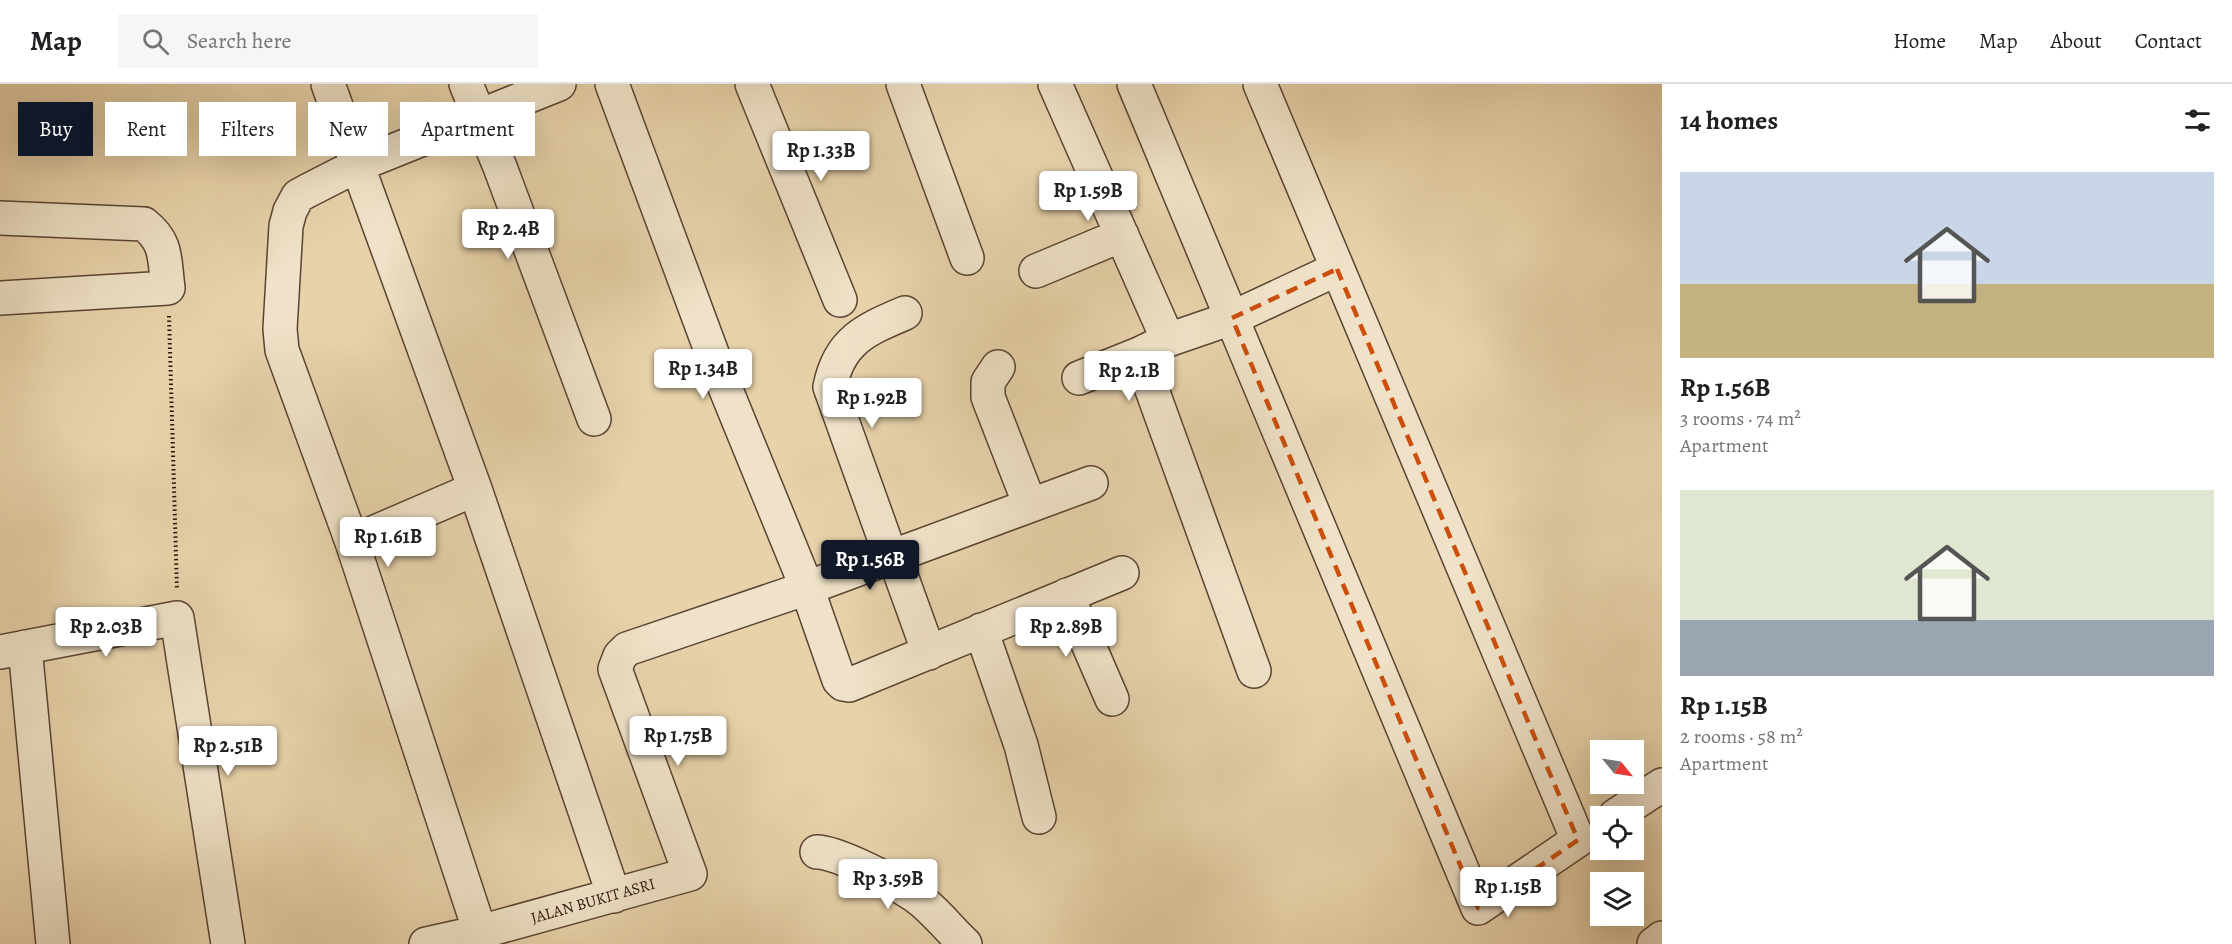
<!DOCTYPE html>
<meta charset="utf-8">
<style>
body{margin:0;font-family:Alegreya,serif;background:#f6f6f6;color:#202124;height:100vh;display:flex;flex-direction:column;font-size:22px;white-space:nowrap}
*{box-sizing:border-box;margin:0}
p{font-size:20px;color:#757577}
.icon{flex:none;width:33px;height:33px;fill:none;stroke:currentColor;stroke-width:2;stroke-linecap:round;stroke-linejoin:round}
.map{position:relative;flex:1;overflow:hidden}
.details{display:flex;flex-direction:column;background:#fff;width:570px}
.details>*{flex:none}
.top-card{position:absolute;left:18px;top:18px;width:570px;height:54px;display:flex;gap:12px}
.needle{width:39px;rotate:120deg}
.tools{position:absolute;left:1590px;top:656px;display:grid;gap:12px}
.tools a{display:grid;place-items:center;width:54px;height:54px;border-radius:0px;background:#fff;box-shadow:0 6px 24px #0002;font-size:30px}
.price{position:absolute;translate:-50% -51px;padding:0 14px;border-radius:6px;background:#fff;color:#222;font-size:20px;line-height:39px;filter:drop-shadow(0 2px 3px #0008)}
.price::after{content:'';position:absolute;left:50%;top:36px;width:18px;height:14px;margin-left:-9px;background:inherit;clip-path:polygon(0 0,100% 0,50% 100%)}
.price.active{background:#111827;color:#fff}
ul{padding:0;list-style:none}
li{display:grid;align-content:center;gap:12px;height:318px;padding:0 18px}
li span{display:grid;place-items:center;height:186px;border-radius:0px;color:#555}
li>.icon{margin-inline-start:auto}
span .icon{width:108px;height:108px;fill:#fffc;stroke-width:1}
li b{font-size:26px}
h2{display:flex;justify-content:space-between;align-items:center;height:72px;padding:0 18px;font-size:26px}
.pill{padding:0 21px;border-radius:0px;background:#fff;box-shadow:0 6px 24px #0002;font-size:21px;line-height:54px}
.pill.active{background:#111827;color:#fff}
header{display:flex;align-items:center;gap:36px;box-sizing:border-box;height:84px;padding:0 30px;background:#fff;border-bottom:2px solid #e0e0e0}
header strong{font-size:28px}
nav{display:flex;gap:33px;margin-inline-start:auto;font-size:21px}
.search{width:420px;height:54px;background:#f6f6f6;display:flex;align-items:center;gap:15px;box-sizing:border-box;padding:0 21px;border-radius:0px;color:#757577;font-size:22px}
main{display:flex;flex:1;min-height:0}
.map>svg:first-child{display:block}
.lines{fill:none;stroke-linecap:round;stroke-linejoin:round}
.minor-casing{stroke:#594433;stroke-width:36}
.path{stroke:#2a140b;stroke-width:4;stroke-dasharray:1.5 3;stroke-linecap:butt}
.minor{stroke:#efe2c8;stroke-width:33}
.marked{fill:none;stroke:#cc4f0c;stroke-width:4.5;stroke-dasharray:12 8;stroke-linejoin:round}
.labels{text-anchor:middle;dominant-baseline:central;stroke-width:4.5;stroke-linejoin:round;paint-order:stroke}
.street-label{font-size:16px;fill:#2a140b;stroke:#efe2c8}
</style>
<header>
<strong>Map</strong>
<div class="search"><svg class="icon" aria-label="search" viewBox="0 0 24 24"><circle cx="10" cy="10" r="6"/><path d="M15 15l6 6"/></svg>Search here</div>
<nav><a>Home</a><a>Map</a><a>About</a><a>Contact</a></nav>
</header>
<main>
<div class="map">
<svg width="1662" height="860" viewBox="0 0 1662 860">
<rect width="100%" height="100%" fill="#e7d2aa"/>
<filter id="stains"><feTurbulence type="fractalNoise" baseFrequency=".00333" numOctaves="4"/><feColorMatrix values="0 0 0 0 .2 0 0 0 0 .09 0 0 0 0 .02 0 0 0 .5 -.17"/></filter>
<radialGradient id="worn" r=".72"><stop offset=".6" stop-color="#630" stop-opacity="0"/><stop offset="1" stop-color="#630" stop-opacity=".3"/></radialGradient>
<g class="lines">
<defs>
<path id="minor" d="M328 0 475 405 614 812
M466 0 500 83 594 335
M612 0 722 296 807 504 839 596 843 600 849 601 1122 489
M752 0 840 216
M903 0 967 174
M1055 0 1168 256
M1134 0 1478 824 1578 756 1260 0
M0 134 144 140C168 159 164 175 168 204L0 214
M1036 187 1122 151
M998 283 988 298V313L1030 421
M1079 294 1139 270
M352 458 475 405
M894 472 929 569
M891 473 830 303C839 257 865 246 905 229
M1067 511 1112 615
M981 546 1021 661 1039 733
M25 563 53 860
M0 568 177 534 228 860
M1254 587 1139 270 1168 256 1232 234 1337 185
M1615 732 1662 701
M817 768C837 768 896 799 914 811 932 823 949 845 965 860
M480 848 352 458 282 266 280 245 286 142 290 127 298 112 309 106 358 81 559 0
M426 860 480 848 690 790 615 585 620 572 627 565 807 504 1091 399
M1654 860 1662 854"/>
</defs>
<use href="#minor" class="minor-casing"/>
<path class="path" d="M169 232 177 506"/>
<use href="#minor" class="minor"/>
</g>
<path class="marked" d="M1337 185 1578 756 1478 824 1232 234Z"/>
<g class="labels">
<g class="street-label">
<text transform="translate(593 817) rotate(-16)">JALAN BUKIT ASRI</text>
</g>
</g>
<rect width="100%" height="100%" filter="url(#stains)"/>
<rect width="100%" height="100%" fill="url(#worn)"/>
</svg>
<div class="tools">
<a><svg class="needle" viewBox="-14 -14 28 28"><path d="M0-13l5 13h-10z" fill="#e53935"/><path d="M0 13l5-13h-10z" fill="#757577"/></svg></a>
<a><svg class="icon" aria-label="locate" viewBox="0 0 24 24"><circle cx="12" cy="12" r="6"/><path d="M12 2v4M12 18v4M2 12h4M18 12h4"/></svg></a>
<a><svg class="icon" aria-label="layers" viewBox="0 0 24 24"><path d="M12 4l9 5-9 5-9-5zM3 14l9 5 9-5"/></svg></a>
</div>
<b class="price" style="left:821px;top:98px">Rp 1.33B</b>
<b class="price" style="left:1088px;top:138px">Rp 1.59B</b>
<b class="price" style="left:508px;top:176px">Rp 2.4B</b>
<b class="price" style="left:703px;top:316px">Rp 1.34B</b>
<b class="price" style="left:1129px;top:318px">Rp 2.1B</b>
<b class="price" style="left:872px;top:345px">Rp 1.92B</b>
<b class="price" style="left:388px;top:484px">Rp 1.61B</b>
<b class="price active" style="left:870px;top:507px">Rp 1.56B</b>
<b class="price" style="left:106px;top:574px">Rp 2.03B</b>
<b class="price" style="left:1066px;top:574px">Rp 2.89B</b>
<b class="price" style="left:678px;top:683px">Rp 1.75B</b>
<b class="price" style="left:228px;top:693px">Rp 2.51B</b>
<b class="price" style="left:888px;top:826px">Rp 3.59B</b>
<b class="price" style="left:1508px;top:834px">Rp 1.15B</b>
<div class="top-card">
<a class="pill active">Buy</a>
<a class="pill">Rent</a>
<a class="pill">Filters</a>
<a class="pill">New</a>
<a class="pill">Apartment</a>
</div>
</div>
<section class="details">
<h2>14 homes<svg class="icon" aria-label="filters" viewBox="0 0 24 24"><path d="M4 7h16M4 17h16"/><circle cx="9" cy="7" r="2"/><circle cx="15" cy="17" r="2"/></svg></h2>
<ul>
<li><span style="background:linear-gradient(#c9d6e8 60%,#c2b280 0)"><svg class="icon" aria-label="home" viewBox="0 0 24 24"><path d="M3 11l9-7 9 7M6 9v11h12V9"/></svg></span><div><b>Rp 1.56B</b><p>3 rooms · 74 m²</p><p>Apartment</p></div></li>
<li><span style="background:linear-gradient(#dfe7d0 70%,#9aa5b1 0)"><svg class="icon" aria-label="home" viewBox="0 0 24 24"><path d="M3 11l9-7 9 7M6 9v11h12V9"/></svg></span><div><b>Rp 1.15B</b><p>2 rooms · 58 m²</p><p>Apartment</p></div></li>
</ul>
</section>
</main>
